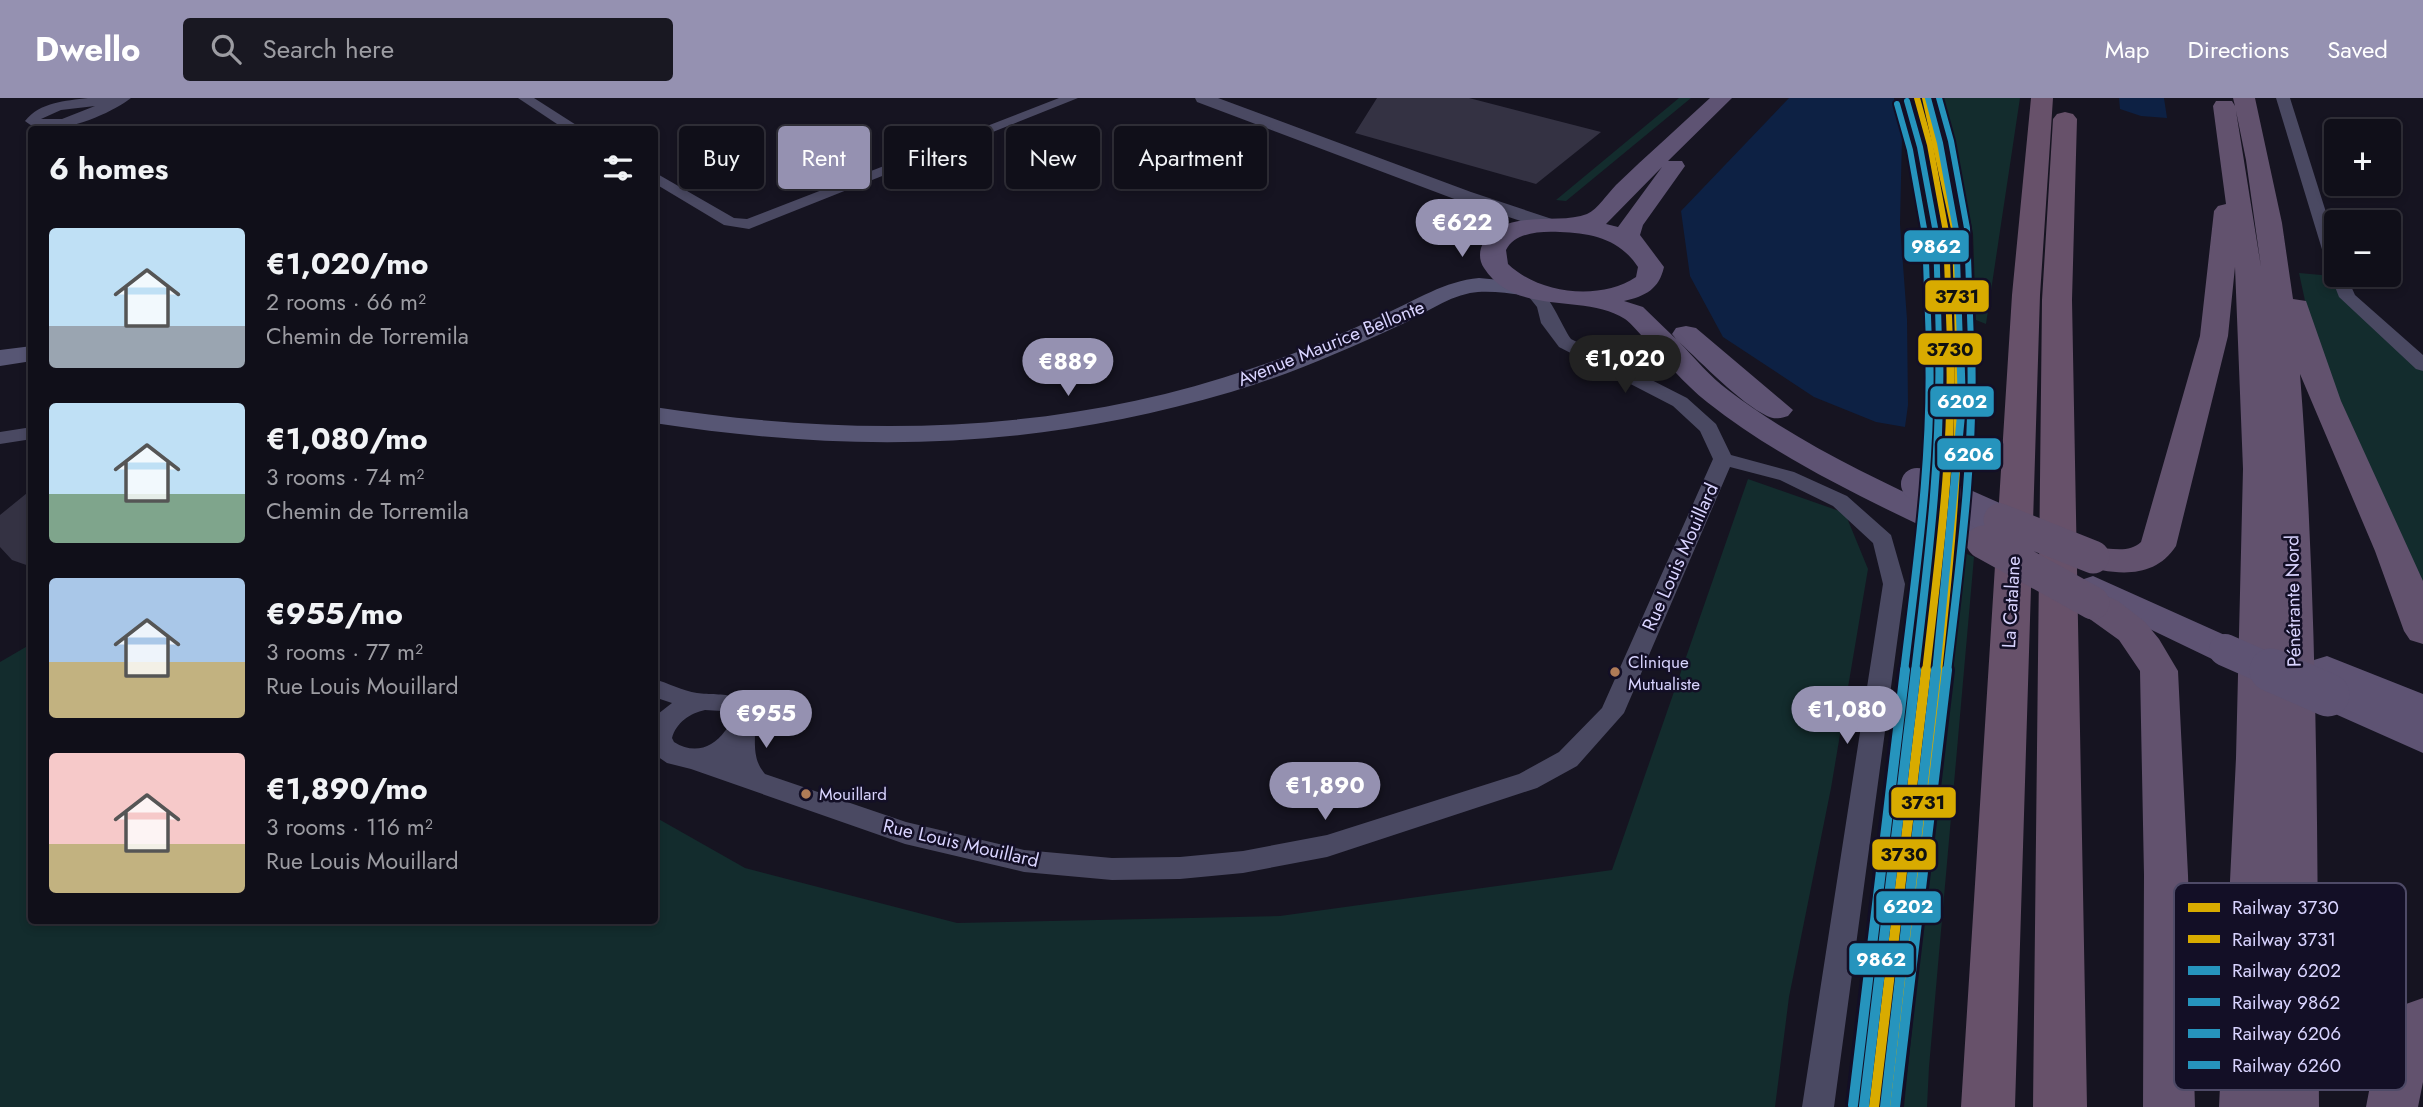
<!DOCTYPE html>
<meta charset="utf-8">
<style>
body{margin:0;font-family:Jost,sans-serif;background:#191822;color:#f1f3f6;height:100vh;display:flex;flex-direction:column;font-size:26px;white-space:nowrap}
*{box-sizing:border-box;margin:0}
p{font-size:23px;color:#9c9ca2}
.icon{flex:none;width:38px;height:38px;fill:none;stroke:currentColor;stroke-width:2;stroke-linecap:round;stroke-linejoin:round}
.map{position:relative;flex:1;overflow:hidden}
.sheet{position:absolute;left:28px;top:28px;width:630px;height:798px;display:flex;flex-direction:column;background:#100f19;border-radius:7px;box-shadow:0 4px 10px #0003,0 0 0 2px #302f38}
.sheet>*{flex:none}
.top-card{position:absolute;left:679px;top:28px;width:665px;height:63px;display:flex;gap:14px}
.buttons{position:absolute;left:2324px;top:21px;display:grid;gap:14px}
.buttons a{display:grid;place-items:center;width:77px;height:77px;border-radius:7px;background:#100f19;box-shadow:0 4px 10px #0003,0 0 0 2px #302f38;font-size:35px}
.price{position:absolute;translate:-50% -60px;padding:0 16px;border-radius:24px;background:#9591b1;color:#fff;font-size:23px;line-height:46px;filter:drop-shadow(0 2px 4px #0008)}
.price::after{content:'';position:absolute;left:50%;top:42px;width:21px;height:16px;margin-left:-10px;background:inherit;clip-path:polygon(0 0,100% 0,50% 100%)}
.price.active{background:#222;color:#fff}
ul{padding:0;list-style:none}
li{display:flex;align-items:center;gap:21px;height:175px;padding:0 21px}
li span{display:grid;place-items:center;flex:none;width:196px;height:140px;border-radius:7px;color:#555}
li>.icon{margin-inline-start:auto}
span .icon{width:84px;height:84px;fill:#fffc;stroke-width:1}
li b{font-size:30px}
h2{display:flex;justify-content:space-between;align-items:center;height:84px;padding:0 21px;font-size:30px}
.tag{padding:0 24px;border-radius:7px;background:#100f19;box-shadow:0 4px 10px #0003,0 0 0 2px #302f38;font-size:24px;line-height:63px}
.tag.active{background:#9591b1;color:#fff}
header{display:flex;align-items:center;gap:42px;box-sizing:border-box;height:98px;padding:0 35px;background:#9591b1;color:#fff}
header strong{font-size:33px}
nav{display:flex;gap:38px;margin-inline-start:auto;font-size:24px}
.search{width:490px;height:63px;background:#191822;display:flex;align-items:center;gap:18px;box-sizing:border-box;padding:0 24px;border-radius:7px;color:#9c9ca2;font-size:26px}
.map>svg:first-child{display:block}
.green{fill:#132c2d}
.water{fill:#0d2144}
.building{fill:#343243}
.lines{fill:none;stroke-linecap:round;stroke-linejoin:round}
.minor{fill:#4a4962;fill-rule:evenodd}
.tertiary{fill:#4a4962;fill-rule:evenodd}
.secondary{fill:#575674;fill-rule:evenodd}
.primary{fill:#5e5373;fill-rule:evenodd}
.trunk{fill:#62526e;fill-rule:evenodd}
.motorway{fill:#67516a;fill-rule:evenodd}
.primary-bridge-far1{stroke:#5e5373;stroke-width:32}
.primary-bridge{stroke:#5e5373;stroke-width:43}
.trunk-bridge{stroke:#62526e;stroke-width:33}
.rail-1-far2-casing{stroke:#130f26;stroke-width:10}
.rail-1-far1-casing{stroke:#130f26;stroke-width:12}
.rail-1-casing{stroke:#130f26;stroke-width:16}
.rail-2-far2-casing{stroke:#130f26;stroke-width:10}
.rail-2-far1-casing{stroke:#130f26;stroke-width:12}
.rail-2-casing{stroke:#130f26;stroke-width:16}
.rail-3-far2-casing{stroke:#130f26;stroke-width:10}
.rail-3-far1-casing{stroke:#130f26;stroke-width:12}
.rail-3-casing{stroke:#130f26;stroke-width:16}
.rail-4-far2-casing{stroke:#130f26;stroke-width:10}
.rail-4-far1-casing{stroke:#130f26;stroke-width:12}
.rail-4-casing{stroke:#130f26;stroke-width:16}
.rail-5-far2-casing{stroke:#130f26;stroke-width:10}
.rail-5-far1-casing{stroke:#130f26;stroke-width:12}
.rail-5-casing{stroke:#130f26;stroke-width:16}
.rail-6-far2-casing{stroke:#130f26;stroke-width:10}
.rail-6-far1-casing{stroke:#130f26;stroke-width:12}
.rail-6-casing{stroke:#130f26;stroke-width:16}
.rail-1-far2{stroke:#d8ab00;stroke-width:6}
.rail-1-far1{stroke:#d8ab00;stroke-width:8}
.rail-1{stroke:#d8ab00;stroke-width:10}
.rail-2-far2{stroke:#d8ab00;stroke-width:6}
.rail-2-far1{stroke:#d8ab00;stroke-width:8}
.rail-2{stroke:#d8ab00;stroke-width:10}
.rail-3-far2{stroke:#2694bd;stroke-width:6}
.rail-3-far1{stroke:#2694bd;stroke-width:8}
.rail-3{stroke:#2694bd;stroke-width:10}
.rail-4-far2{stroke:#2694bd;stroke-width:6}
.rail-4-far1{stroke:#2694bd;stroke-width:8}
.rail-4{stroke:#2694bd;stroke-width:10}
.rail-5-far2{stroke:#2694bd;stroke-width:6}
.rail-5-far1{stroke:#2694bd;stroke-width:8}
.rail-5{stroke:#2694bd;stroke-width:10}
.rail-6-far2{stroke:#2694bd;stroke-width:6}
.rail-6-far1{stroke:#2694bd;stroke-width:8}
.rail-6{stroke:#2694bd;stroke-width:10}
.bus-dot{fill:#b07c57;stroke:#130f26;stroke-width:2.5}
.labels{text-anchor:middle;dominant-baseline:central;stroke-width:5;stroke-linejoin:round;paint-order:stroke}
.bus-label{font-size:17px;fill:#d9d4ff;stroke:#130f26;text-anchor:start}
.street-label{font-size:19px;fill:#d9d4ff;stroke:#130f26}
.key{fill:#130f26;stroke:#4e4a67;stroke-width:2}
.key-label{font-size:19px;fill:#d9d4ff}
.line-badge{stroke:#130f26;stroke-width:2.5}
.badge-label{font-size:19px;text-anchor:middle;font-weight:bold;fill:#fff}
.pale-badge-label{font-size:19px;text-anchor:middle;font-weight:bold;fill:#111}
</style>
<header>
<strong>Dwello</strong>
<div class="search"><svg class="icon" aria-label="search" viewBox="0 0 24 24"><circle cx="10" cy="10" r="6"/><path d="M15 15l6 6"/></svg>Search here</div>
<nav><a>Map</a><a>Directions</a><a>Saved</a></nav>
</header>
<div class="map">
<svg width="2423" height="1009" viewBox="0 0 2423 1009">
<rect width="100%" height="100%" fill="#161421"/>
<path class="green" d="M1679 0H1691L1566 103 1556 102Z
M1941 0H2020L1986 226 1976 222 1973 136 1955 48Z
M2299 175 2332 178 2423 273V499L2315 249Z
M1748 381 1845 415 1868 471 1831 690 1789 899 1775 1009H0V564L31 546 32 822H654L655 719 745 770 957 825 1280 818 1612 772Z
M1960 453 1974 459 1929 969 1927 1009H1904Z"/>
<path class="water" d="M1789 0H1894L1902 37 1900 126 1907 221 1908 307 1905 329 1876 324 1814 299 1723 239 1690 178 1681 113Z
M2119 0H2164L2167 20 2141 18 2120 11Z"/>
<path class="building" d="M1377 0H1469L1601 34 1536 86 1355 35Z
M32 391V469L12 462 0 449V417Z"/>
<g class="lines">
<path class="minor" d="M88 0H131C111 16 48 44 25 23 40 4 65 3 88 0ZM95 8 62 21H41L61 12Z
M518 0H534L584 32H566Z
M1059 0H1078L749 131 724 127 654 85V74L734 120 747 121Z
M2276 0H2290L2336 146V177H2346L2355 197 2423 257V273L2416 271 2339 199 2328 171Z
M1534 189C1549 193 1561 227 1571 241L1687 300 1716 326 1731 357 1794 374 1847 398 1891 437 1905 486 1834 1009H1802L1883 486 1873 445 1833 408 1780 382 1730 369 1624 615 1577 668 1537 690 1327 759 1243 775 1180 781 1112 782 1024 774 905 746 691 671 667 665 654 656V619L672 605 654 599V581C668 585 683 593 697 595 721 598 754 591 755 630 755 648 753 662 765 676L906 724 1024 752 1112 760 1180 759 1243 753 1327 737 1519 676 1559 654 1602 610 1713 361 1700 333 1673 308 1559 249 1541 225 1537 209 1525 194ZM705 612 722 613C725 617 728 619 730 623 731 628 728 630 725 633 712 651 693 656 674 644L672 640C676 625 690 615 705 612Z
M32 329V341L0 346V334Z"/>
<path class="tertiary" d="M1195 0H1218L1471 94 1555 122 1558 126 1548 132 1457 102 1197 4Z"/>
<path class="secondary" d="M1479 180 1531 185 1535 190 1531 195 1523 197C1506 195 1487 192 1470 195 1445 200 1421 218 1398 228 1344 253 1288 277 1231 294 1034 352 856 356 654 325V309C855 340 1059 337 1253 270 1298 255 1342 236 1385 216 1416 202 1445 183 1479 180Z
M32 248V263L0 268V252Z"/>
<path class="primary" d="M1710 0H1732L1668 63H1682L1685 68 1643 127 1640 137 1664 169C1659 191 1646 198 1624 203L1643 209 1676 241 1672 236 1676 230 1686 228 1696 230 1793 312 1788 318C1781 320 1775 322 1767 318 1739 304 1703 266 1679 244 1695 260 1710 279 1728 292 1810 354 1903 393 1995 436L2000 444 1995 452 1983 455 1971 452C1881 408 1787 367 1707 304 1684 286 1664 261 1644 240 1638 234 1632 226 1625 221 1586 195 1515 219 1484 170 1480 164 1479 157 1481 150 1498 108 1558 128 1587 116 1598 111 1607 96 1616 87 1647 57 1679 29 1710 0ZM1662 69 1618 129 1606 126ZM1560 134C1591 135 1620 141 1638 169L1636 179C1600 203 1539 196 1508 166L1506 152C1515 134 1541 133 1560 134Z
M2093 478 2238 543 2243 552 2238 561 2225 565 2212 561 2081 498 2076 490 2081 482Z
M2327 558 2423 596V655L2315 607 2309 597 2315 587 2324 585 2314 580 2309 571 2314 562Z"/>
<path class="trunk" d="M2233 0H2255L2282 125 2293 201 2306 203 2341 303 2423 483V546L2410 542 2404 533 2375 453 2300 276C2319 520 2317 765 2319 1009H2219L2236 660 2243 371 2235 169 2228 238 2176 448C2154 482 2115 477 2080 467L2075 459 2080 451C2101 445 2125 459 2141 444L2200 238 2214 113 2218 108 2226 106 2213 8 2216 3H2232L2235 8ZM2236 13 2246 62 2261 169Z
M2093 492 2118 503 2145 524 2159 541 2178 573 2188 777 2195 1009H2143L2144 777 2140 573 2119 542 2080 514 2075 505 2080 496Z
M2423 900V984L2418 1009H2366L2370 988 2406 906Z"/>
<path class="motorway" d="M2031 0H2053L2040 197 2015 1009H1961L2012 197Z
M2065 14 2073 16 2077 21 2072 202 2087 1009H2033L2042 202 2053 21 2057 16Z"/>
<path class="primary-bridge-far1" d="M1917 386 2028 435
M2225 552 2275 574"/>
<path class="primary-bridge" d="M2271 572 2328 597"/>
<path class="trunk-bridge" d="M2000 422 2093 459
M1983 444 2093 505"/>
<defs>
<path id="rail-1-far2" d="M1917 0 1930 47 1946 134 1950 246"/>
<path id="rail-1-far1" d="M1926 574C1938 465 1954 355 1950 245"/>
<path id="rail-1" d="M1874 1009 1926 572"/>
<path id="rail-2-far2" d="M1925 0 1955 135 1958 246"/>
<path id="rail-2-far1" d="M1938 574C1950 464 1961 355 1958 245"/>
<path id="rail-2" d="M1890 1009 1938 572"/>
<path id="rail-3-far2" d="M1928 0 1940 45 1956 132 1960 246"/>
<path id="rail-3-far1" d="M1936 574 1962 307 1960 245"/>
<path id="rail-3" d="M1885 1009 1936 572"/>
<path id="rail-4-far2" d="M1907 3 1920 49 1936 135 1939 246"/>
<path id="rail-4-far1" d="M1915 574C1928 464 1942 355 1939 245"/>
<path id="rail-4" d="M1864 1008 1916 572"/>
<path id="rail-5-far2" d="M1939 0 1951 43 1967 130 1971 246"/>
<path id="rail-5-far1" d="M1947 574C1960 464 1975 355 1971 245"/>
<path id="rail-5" d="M1895 1009 1947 572"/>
<path id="rail-6-far2" d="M1897 6 1910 52 1925 136 1929 246"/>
<path id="rail-6-far1" d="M1904 574C1917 465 1933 355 1929 245"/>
<path id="rail-6" d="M1853 1007 1905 572"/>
</defs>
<use href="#rail-1-far2" class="rail-1-far2-casing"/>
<use href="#rail-1-far1" class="rail-1-far1-casing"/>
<use href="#rail-1" class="rail-1-casing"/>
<use href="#rail-2-far2" class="rail-2-far2-casing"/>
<use href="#rail-2-far1" class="rail-2-far1-casing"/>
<use href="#rail-2" class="rail-2-casing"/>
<use href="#rail-3-far2" class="rail-3-far2-casing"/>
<use href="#rail-3-far1" class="rail-3-far1-casing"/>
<use href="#rail-3" class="rail-3-casing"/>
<use href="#rail-4-far2" class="rail-4-far2-casing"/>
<use href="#rail-4-far1" class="rail-4-far1-casing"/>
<use href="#rail-4" class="rail-4-casing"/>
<use href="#rail-5-far2" class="rail-5-far2-casing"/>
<use href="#rail-5-far1" class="rail-5-far1-casing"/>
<use href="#rail-5" class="rail-5-casing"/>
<use href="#rail-6-far2" class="rail-6-far2-casing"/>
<use href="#rail-6-far1" class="rail-6-far1-casing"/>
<use href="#rail-6" class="rail-6-casing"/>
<use href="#rail-1-far2" class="rail-1-far2"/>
<use href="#rail-1-far1" class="rail-1-far1"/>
<use href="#rail-1" class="rail-1"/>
<use href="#rail-2-far2" class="rail-2-far2"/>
<use href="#rail-2-far1" class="rail-2-far1"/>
<use href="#rail-2" class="rail-2"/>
<use href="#rail-3-far2" class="rail-3-far2"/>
<use href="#rail-3-far1" class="rail-3-far1"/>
<use href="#rail-3" class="rail-3"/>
<use href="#rail-4-far2" class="rail-4-far2"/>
<use href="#rail-4-far1" class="rail-4-far1"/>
<use href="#rail-4" class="rail-4"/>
<use href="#rail-5-far2" class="rail-5-far2"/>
<use href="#rail-5-far1" class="rail-5-far1"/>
<use href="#rail-5" class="rail-5"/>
<use href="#rail-6-far2" class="rail-6-far2"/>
<use href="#rail-6-far1" class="rail-6-far1"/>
<use href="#rail-6" class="rail-6"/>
</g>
<g class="bus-dot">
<circle cx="1615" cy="574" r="6"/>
<circle cx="806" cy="696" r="6"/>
</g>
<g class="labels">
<g class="bus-label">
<text x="1628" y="564">Clinique<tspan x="1628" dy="22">Mutualiste</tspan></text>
<text x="819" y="696">Mouillard</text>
</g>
<g class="street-label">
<text transform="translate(1331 245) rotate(-22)">Avenue Maurice Bellonte</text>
<text transform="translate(1680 459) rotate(-66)">Rue Louis Mouillard</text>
<text transform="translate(2293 503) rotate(-91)">Pénétrante Nord</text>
<text transform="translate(2011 504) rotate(-87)">La Catalane</text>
<text transform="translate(961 745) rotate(13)">Rue Louis Mouillard</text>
</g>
</g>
<rect x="2174" y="785" width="232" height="207" rx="10" class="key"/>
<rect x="2188" y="805" width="32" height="9" fill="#d8ab00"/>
<rect x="2188" y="837" width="32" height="8" fill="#d8ab00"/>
<rect x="2188" y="868" width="32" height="9" fill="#2694bd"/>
<rect x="2188" y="900" width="32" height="8" fill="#2694bd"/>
<rect x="2188" y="931" width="32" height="9" fill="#2694bd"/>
<rect x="2188" y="963" width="32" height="8" fill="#2694bd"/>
<g class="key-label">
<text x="2232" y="816">Railway 3730</text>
<text x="2232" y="848">Railway 3731</text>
<text x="2232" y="879">Railway 6202</text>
<text x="2232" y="911">Railway 9862</text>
<text x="2232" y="942">Railway 6206</text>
<text x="2232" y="974">Railway 6260</text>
</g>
<g class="line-badge">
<rect x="1903" y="131" width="67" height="34" rx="7" fill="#2694bd"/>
<rect x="1924" y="181" width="66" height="34" rx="7" fill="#d8ab00"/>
<rect x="1917" y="234" width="66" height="34" rx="7" fill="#d8ab00"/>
<rect x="1929" y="287" width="66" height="33" rx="7" fill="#2694bd"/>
<rect x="1936" y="339" width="66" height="34" rx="7" fill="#2694bd"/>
<rect x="1890" y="688" width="67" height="33" rx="7" fill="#d8ab00"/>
<rect x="1871" y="740" width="66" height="33" rx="7" fill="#d8ab00"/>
<rect x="1875" y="792" width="67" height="34" rx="7" fill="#2694bd"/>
<rect x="1848" y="844" width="67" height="34" rx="7" fill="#2694bd"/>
</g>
<g class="badge-label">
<text x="1936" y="155">9862</text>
<text x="1962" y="310">6202</text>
<text x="1969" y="363">6206</text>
<text x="1908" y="815">6202</text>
<text x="1881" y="868">9862</text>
</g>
<g class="pale-badge-label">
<text x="1957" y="205">3731</text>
<text x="1950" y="258">3730</text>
<text x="1923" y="711">3731</text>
<text x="1904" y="763">3730</text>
</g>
</svg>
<div class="buttons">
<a>+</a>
<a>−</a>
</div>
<b class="price" style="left:1462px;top:161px">€622</b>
<b class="price active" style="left:1625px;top:297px">€1,020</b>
<b class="price" style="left:1068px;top:300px">€889</b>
<b class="price" style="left:1847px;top:648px">€1,080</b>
<b class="price" style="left:766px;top:652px">€955</b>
<b class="price" style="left:1325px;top:724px">€1,890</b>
<div class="top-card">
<a class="tag">Buy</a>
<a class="tag active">Rent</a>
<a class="tag">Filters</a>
<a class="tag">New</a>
<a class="tag">Apartment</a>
</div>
<section class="sheet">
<h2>6 homes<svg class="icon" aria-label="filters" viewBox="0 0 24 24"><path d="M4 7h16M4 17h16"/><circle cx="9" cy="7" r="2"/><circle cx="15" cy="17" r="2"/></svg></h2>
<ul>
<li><span style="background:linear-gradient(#bfe0f5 70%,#9aa5b1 0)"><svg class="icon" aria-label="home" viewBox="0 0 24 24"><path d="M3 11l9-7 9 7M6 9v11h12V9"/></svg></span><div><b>€1,020/mo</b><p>2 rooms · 66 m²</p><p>Chemin de Torremila</p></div></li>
<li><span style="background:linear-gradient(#bfe0f5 65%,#7fa58c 0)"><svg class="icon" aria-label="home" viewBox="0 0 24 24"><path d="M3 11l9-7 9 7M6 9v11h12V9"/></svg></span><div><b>€1,080/mo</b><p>3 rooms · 74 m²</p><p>Chemin de Torremila</p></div></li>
<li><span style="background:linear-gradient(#a9c7e8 60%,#c2b280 0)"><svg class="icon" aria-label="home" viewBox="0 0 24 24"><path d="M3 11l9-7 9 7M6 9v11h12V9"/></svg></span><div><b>€955/mo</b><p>3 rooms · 77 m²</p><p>Rue Louis Mouillard</p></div></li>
<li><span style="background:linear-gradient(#f6c9c9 65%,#c2b280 0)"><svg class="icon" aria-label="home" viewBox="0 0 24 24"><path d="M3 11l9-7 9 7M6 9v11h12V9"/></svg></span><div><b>€1,890/mo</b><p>3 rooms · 116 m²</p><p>Rue Louis Mouillard</p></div></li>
</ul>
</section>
</div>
